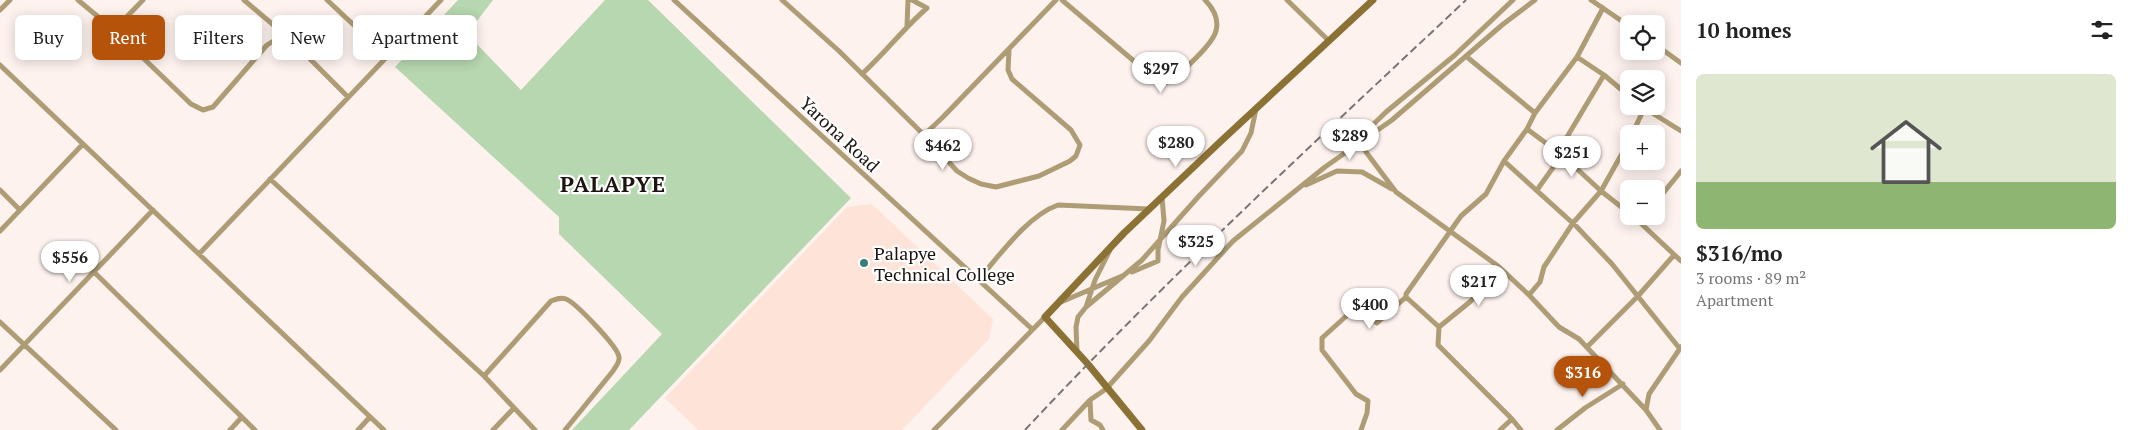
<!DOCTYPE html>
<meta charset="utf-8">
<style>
body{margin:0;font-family:"PT Serif",serif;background:#f6f6f6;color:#222;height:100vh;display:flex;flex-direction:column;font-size:19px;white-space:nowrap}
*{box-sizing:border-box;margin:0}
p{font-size:16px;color:#767676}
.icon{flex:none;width:28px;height:28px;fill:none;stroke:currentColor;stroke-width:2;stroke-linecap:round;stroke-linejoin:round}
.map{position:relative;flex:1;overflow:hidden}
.details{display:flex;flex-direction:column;background:#fff;width:450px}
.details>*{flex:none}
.banner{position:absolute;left:15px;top:15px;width:475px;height:45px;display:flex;gap:10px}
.fabs{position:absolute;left:1620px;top:15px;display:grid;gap:10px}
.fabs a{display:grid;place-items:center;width:45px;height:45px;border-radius:8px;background:#fff;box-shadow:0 2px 12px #0003;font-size:25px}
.price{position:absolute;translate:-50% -42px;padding:0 11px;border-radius:18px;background:#fff;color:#222;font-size:16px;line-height:32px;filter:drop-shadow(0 1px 2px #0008)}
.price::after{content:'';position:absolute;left:50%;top:30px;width:15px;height:11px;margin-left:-8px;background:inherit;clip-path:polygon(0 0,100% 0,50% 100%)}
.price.active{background:#b45309;color:#fff}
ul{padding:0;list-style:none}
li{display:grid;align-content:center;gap:10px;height:265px;padding:0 15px}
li+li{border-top:1px solid #e0e0e0}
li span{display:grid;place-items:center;height:155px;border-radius:8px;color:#555}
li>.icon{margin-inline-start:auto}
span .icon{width:90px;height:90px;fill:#fffc;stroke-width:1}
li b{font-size:21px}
h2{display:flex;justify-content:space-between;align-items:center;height:60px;padding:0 15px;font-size:21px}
.tag{padding:0 18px;border-radius:8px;background:#fff;box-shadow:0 2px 12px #0003;font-size:18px;line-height:45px}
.tag.active{background:#b45309;color:#fff}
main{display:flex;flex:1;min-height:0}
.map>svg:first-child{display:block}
.built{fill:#fde3d8}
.green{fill:#b7d7b0}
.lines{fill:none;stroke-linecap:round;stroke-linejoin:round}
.street{stroke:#ae9c75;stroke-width:5}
.secondary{stroke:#8b7133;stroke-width:7}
.rail{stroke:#7d7470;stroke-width:2;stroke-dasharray:8 4;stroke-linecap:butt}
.poi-dot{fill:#377f79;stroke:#fff;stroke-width:2}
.labels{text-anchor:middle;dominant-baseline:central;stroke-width:4.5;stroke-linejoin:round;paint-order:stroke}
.street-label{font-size:18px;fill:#1c1410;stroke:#fff}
.poi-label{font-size:18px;fill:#1c1410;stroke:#fff;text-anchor:start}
.district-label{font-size:22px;font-weight:bold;letter-spacing:1px;fill:#1c1410;stroke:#fff}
</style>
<main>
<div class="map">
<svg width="1681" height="430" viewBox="0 0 1681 430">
<rect width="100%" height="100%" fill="#fdf2ee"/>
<path class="built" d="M872 204 993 319 989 339 902 430H698L665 398 847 207Z"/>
<path class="green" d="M458 0H493L467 34 521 90 605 0H648L851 198 629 430H572L662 334 559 234V217L395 67Z"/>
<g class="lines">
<path class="street" d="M78 0 114 30 191 104 203 110 213 107 267 45 275 40 290 39
M244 0 290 39 348 97
M327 0 387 56
M674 0 1032 329
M782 0 839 51 924 135 957 171 968 178 981 184 996 187 1039 176 1070 161 1076 156 1080 145 1071 130 1012 79 1008 70 1009 50
M1062 0 1161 84C1175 81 1212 45 1216 31 1219 19 1213 8 1205 0
M1287 0 1329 41
M1591 0 1629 26
M0 10 10 0
M907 26 908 0
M114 30 143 0
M1656 45 1681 63
M1467 57 1535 113
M1577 57 1604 75 1629 96
M0 65 384 430
M862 74C885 53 903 29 927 8L912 0
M1641 106 1681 131
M1527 129 1562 155 1601 191 1629 213
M1632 134 1644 109
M924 135 943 117 1056 0
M1363 139 1366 152 1396 192 1498 266 1529 295 1559 327 1579 339 1646 410
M1352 145 1386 112 1455 55 1513 0
M1558 152 1604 75
M1504 161 1576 226 1612 264 1680 349
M270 179 484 376 535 430
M1306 185 1337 171 1362 172 1392 189
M0 190 20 210
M1537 190 1562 155
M1656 202 1681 171
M1633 216 1681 261
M0 231 83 144
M199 254 441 0
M94 272 255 430
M1132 272 1158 261V250L1164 221 1162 197
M978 280C1000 255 1027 216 1058 205L1149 209
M1529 295 1540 282 1544 267 1573 223 1601 191 1629 141
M1406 297 1439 327 1438 345 1512 419
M1061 302 1122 276
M1086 307 1095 280 1110 250
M0 322 116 430
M1439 327 1471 301 1498 266
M1587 347 1638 296 1674 255
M1077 352 1076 327 1078 317 1086 307 1142 260 1199 196 1242 151 1251 133 1256 109
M0 370 153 210
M484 376 551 301C556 299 561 297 566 299 576 303 618 347 619 357 620 362 616 366 613 371L565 430
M1090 401 1091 420 1100 425 1103 430
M230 430 242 417
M358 430 370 417
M493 430 514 408
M934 430 1045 317
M1062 430 1090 400 1106 389 1149 341 1182 297 1233 241 1325 167 1392 120 1502 25 1535 0
M1361 430 1367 413 1368 401 1356 394 1322 350V338L1354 309 1359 310 1377 323 1406 297V294L1461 216 1486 194 1504 161 1527 129 1535 113 1577 57 1603 8
M1500 430 1512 419 1521 430
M1557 430 1585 408 1623 384
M1660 430 1646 410 1649 394 1681 347"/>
<path class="secondary" d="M1142 430 1087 363 1045 317 1124 233 1220 142 1373 0"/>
<path class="rail" d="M1025 430C1165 280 1316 141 1466 0"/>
</g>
<circle class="poi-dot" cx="864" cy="263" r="5"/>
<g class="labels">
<g class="street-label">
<text transform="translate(840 134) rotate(43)">Yarona Road</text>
</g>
<g class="poi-label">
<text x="874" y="253">Palapye<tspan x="874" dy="21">Technical College</tspan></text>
</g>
<g class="district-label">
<text x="613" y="183">PALAPYE</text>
</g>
</g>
</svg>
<div class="fabs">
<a><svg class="icon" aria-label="locate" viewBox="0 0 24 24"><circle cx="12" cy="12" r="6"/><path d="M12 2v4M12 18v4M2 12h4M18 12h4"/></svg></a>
<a><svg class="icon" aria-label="layers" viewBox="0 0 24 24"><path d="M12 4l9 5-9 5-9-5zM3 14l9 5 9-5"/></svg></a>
<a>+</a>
<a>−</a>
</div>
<b class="price" style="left:1161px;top:94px">$297</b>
<b class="price" style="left:1350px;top:161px">$289</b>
<b class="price" style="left:1176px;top:168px">$280</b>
<b class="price" style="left:943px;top:171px">$462</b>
<b class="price" style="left:1572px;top:178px">$251</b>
<b class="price" style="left:1196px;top:267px">$325</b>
<b class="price" style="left:70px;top:283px">$556</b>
<b class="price" style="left:1479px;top:307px">$217</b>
<b class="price" style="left:1370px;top:330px">$400</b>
<b class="price active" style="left:1583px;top:398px">$316</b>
<div class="banner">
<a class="tag">Buy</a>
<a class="tag active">Rent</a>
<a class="tag">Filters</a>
<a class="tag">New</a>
<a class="tag">Apartment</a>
</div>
</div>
<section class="details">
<h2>10 homes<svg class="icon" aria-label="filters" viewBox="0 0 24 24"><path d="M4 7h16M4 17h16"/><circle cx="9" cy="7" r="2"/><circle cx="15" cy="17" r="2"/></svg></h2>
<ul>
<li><span style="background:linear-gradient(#dfe7d0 70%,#8fb573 0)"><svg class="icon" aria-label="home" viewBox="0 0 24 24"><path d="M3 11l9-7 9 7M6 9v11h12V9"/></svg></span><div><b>$316/mo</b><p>3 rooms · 89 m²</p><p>Apartment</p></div></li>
</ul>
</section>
</main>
